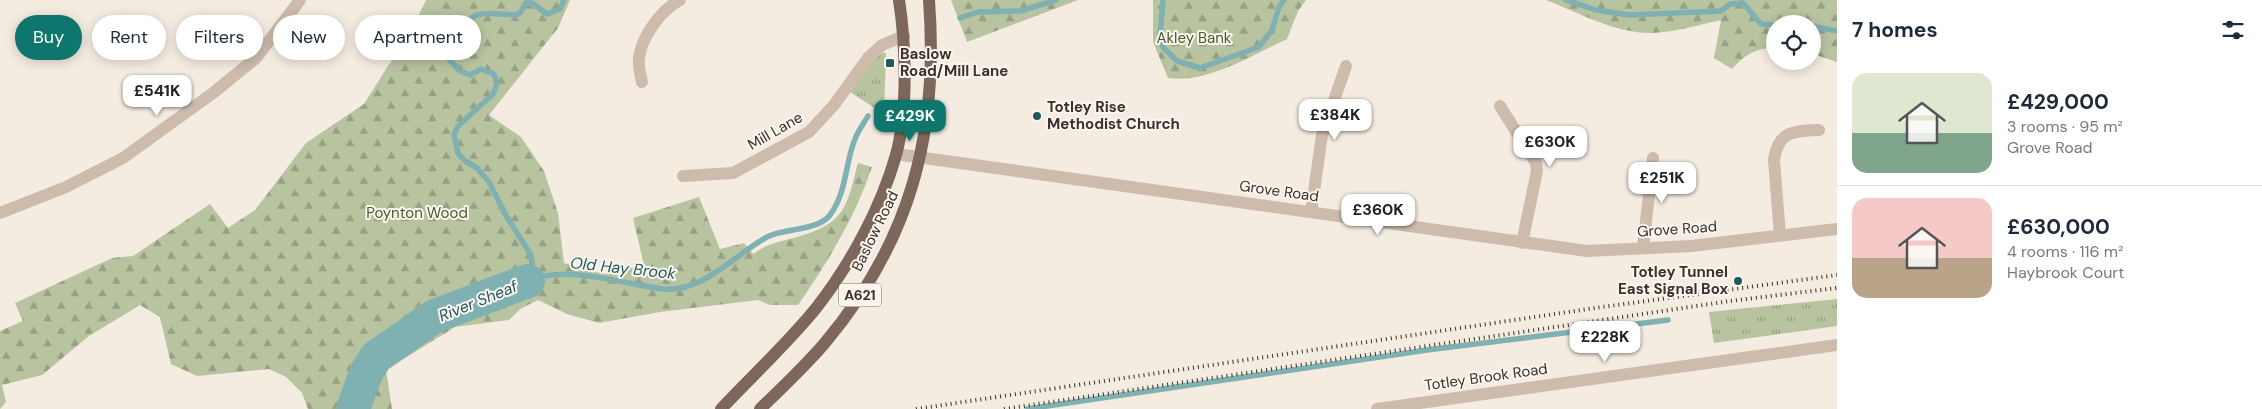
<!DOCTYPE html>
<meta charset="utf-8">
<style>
body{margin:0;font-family:"DM Sans",sans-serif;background:#f6f6f7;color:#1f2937;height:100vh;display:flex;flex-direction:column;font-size:19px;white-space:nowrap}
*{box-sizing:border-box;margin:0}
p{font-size:16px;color:#747a83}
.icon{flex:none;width:28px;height:28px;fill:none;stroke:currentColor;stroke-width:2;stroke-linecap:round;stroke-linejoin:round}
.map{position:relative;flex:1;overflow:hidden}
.side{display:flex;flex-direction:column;background:#fff;width:425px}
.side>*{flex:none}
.guide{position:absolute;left:15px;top:15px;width:475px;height:45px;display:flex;gap:10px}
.tools{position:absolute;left:1766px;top:15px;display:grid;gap:10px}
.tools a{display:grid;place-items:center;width:55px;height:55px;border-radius:50%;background:#fff;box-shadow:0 2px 12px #0003;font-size:25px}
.price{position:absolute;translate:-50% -42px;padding:0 11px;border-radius:10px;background:#fff;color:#222;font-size:16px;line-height:32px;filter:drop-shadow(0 1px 2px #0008)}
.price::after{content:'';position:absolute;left:50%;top:30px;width:15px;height:11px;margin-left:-8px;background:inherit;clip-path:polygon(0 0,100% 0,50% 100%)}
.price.on{background:#0f766e;color:#fff}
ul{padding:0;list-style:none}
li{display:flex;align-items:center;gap:15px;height:125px;padding:0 15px}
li+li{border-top:1px solid #e0e1e3}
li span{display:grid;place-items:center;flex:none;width:140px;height:100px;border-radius:15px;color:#555}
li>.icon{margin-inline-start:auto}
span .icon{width:60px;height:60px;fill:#fffc;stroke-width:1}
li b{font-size:21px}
h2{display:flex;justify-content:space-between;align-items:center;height:60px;padding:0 15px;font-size:21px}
.chip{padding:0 18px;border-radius:22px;background:#fff;box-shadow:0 2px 12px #0003;font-size:18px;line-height:45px}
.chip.on{background:#0f766e;color:#fff}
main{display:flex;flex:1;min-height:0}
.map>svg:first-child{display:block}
.grass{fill:url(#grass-tufts)}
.forest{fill:url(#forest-firs)}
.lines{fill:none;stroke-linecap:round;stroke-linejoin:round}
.stream{stroke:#7fb0b2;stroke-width:5.5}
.river{stroke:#7fb0b2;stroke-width:34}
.minor{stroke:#cdbbac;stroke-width:12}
.primary{stroke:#7d675c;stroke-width:12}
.rail{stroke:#3b302b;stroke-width:4;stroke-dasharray:1 4;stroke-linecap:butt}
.poi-dot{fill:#1f5a5e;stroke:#fbf5ee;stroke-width:2}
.labels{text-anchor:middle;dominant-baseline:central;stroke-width:4;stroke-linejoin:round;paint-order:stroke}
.shield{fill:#fbf5ee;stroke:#756b66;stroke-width:1}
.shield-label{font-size:14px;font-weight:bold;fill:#3b302b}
.park-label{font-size:15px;fill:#4a5a2e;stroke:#fbf5ee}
.poi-label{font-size:15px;font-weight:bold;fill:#3b302b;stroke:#fbf5ee;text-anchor:start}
.street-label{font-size:15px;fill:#3b302b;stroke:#fbf5ee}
.water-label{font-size:16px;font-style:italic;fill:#1f5a5e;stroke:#fbf5ee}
</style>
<main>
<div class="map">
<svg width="1837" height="409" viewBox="0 0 1837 409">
<defs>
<pattern id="grass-tufts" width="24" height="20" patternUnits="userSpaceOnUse" patternTransform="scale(1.25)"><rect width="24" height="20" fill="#b8c4a0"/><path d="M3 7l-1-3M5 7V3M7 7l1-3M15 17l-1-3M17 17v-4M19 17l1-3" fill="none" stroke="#97a083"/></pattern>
<pattern id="forest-firs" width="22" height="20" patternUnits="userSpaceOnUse" patternTransform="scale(1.25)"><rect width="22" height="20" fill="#b8c4a0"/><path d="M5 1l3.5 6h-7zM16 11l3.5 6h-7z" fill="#97a083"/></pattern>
</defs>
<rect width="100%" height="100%" fill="#f4ebe1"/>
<path class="grass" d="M882 53H886L884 114 850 92 871 61Z
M1837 299V326L1714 343 1709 312Z"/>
<path class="forest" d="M426 0H570L558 28 489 115 521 137 544 171 558 213 564 263 604 274 644 265 633 218 699 197 720 249 744 243 753 254C771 241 779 243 800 236 846 223 847 205 858 163L872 167C855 217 828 262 798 305H770L758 300 660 312 599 323 567 314 538 300 520 309 509 320 455 327 386 370 392 409H308L302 393 286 377 269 369 197 376 171 364 160 317 140 305 89 336 42 375 2 385 6 402 0 409V331L23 321 15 303 112 258 133 256 210 204 228 228 255 210 306 143 364 104 414 25Z
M951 0H1078L967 42Z
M1153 0H1306L1298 11 1287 39C1252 55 1207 84 1168 78L1153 42Z
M1546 0H1837V62L1813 54 1812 24H1775V48C1755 48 1745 55 1732 69L1714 58 1721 20C1698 25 1676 32 1653 33 1617 34 1579 13 1546 0Z"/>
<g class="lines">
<path class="stream" d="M1163 0 1160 36 1163 47 1177 61 1200 68 1259 47 1272 30 1279 7 1284 0
M1566 0 1596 10 1630 15 1721 11 1730 4 1743 3 1761 24 1775 25
M960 18 978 12 1020 11 1056 0
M1812 26 1837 31
M528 281 532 263 531 255 505 214 489 182 477 168 465 161 458 153 454 135 458 126 493 94 497 84 494 74 481 69 470 75 460 71 445 55C452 42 458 28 470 19 485 7 512 19 520 13 522 10 524 6 526 3H532L547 14 560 9 564 0
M528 281C567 264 623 284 663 289 703 293 735 254 767 237 784 228 818 231 830 215 847 192 845 163 855 139 858 131 864 123 868 116
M1027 409 1427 350 1668 320"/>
<path class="river" d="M353 409 366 373 376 357 435 316 528 281"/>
<path class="minor" d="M642 82C640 74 638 66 639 58 642 36 661 10 680 0
M1500 106 1536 163 1537 171 1522 243
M896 154 1587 251 1691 246 1837 229
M683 176 733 173 809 132 834 105 868 58 882 45 904 36
M1311 212 1322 135 1346 66
M0 213 66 187 123 158 213 93 256 58 300 0
M1780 235 1774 160C1778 131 1793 131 1819 130
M1643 248 1653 158
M1377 409 1837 345"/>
<path class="primary" d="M721 409C753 375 788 343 817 307 851 263 881 208 896 155 908 111 906 45 899 0
M760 409C782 388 804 367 824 344 911 241 939 133 929 0"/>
<path class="rail" d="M916 409 1595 308 1837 275
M1004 409 1730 301 1837 288"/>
</g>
<g class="poi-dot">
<rect x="885" y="58" width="10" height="10" rx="2.5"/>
<circle cx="1037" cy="116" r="5"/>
<circle cx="1738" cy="281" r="5"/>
</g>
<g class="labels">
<rect class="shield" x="839" y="283.5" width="42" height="23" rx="4"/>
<g class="shield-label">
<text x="860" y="295">A621</text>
</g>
<g class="park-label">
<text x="1194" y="38">Akley Bank</text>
<text x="417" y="213">Poynton Wood</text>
</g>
<g class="poi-label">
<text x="900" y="54">Baslow<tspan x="900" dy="17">Road/Mill Lane</tspan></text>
<text x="1047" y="107">Totley Rise<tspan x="1047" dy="17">Methodist Church</tspan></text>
<text x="1728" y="272" text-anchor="end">Totley Tunnel<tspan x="1728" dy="17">East Signal Box</tspan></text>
</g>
<g class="street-label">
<text transform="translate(775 131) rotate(-30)">Mill Lane</text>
<text transform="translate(1279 191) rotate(8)">Grove Road</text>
<text transform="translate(1677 229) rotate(-4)">Grove Road</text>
<text transform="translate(875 231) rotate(-64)">Baslow Road</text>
<text transform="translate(1486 377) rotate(-8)">Totley Brook Road</text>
</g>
<g class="water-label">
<text transform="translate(623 268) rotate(6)">Old Hay Brook</text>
<text transform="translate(478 301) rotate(-22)">River Sheaf</text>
</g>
</g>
</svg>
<div class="tools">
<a><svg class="icon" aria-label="locate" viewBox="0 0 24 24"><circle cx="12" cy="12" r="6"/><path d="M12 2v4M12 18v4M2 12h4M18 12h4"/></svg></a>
</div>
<b class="price" style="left:157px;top:117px">£541K</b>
<b class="price" style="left:1335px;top:141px">£384K</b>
<b class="price on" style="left:910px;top:142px">£429K</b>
<b class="price" style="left:1550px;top:168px">£630K</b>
<b class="price" style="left:1662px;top:204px">£251K</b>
<b class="price" style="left:1378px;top:236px">£360K</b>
<b class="price" style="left:1605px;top:363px">£228K</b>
<div class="guide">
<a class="chip on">Buy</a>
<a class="chip">Rent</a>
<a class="chip">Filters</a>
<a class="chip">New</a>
<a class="chip">Apartment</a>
</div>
</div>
<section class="side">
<h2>7 homes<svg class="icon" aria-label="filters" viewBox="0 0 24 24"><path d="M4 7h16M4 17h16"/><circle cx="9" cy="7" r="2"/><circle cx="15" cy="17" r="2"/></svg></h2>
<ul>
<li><span style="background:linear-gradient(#dfe7d0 60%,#7fa58c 0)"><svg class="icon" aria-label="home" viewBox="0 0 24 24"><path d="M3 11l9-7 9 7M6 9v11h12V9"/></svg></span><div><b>£429,000</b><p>3 rooms · 95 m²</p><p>Grove Road</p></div></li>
<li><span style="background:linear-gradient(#f6c9c9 60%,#b9a48a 0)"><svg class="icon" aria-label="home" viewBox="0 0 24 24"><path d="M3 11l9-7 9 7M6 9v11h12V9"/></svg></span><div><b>£630,000</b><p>4 rooms · 116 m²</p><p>Haybrook Court</p></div></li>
</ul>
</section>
</main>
